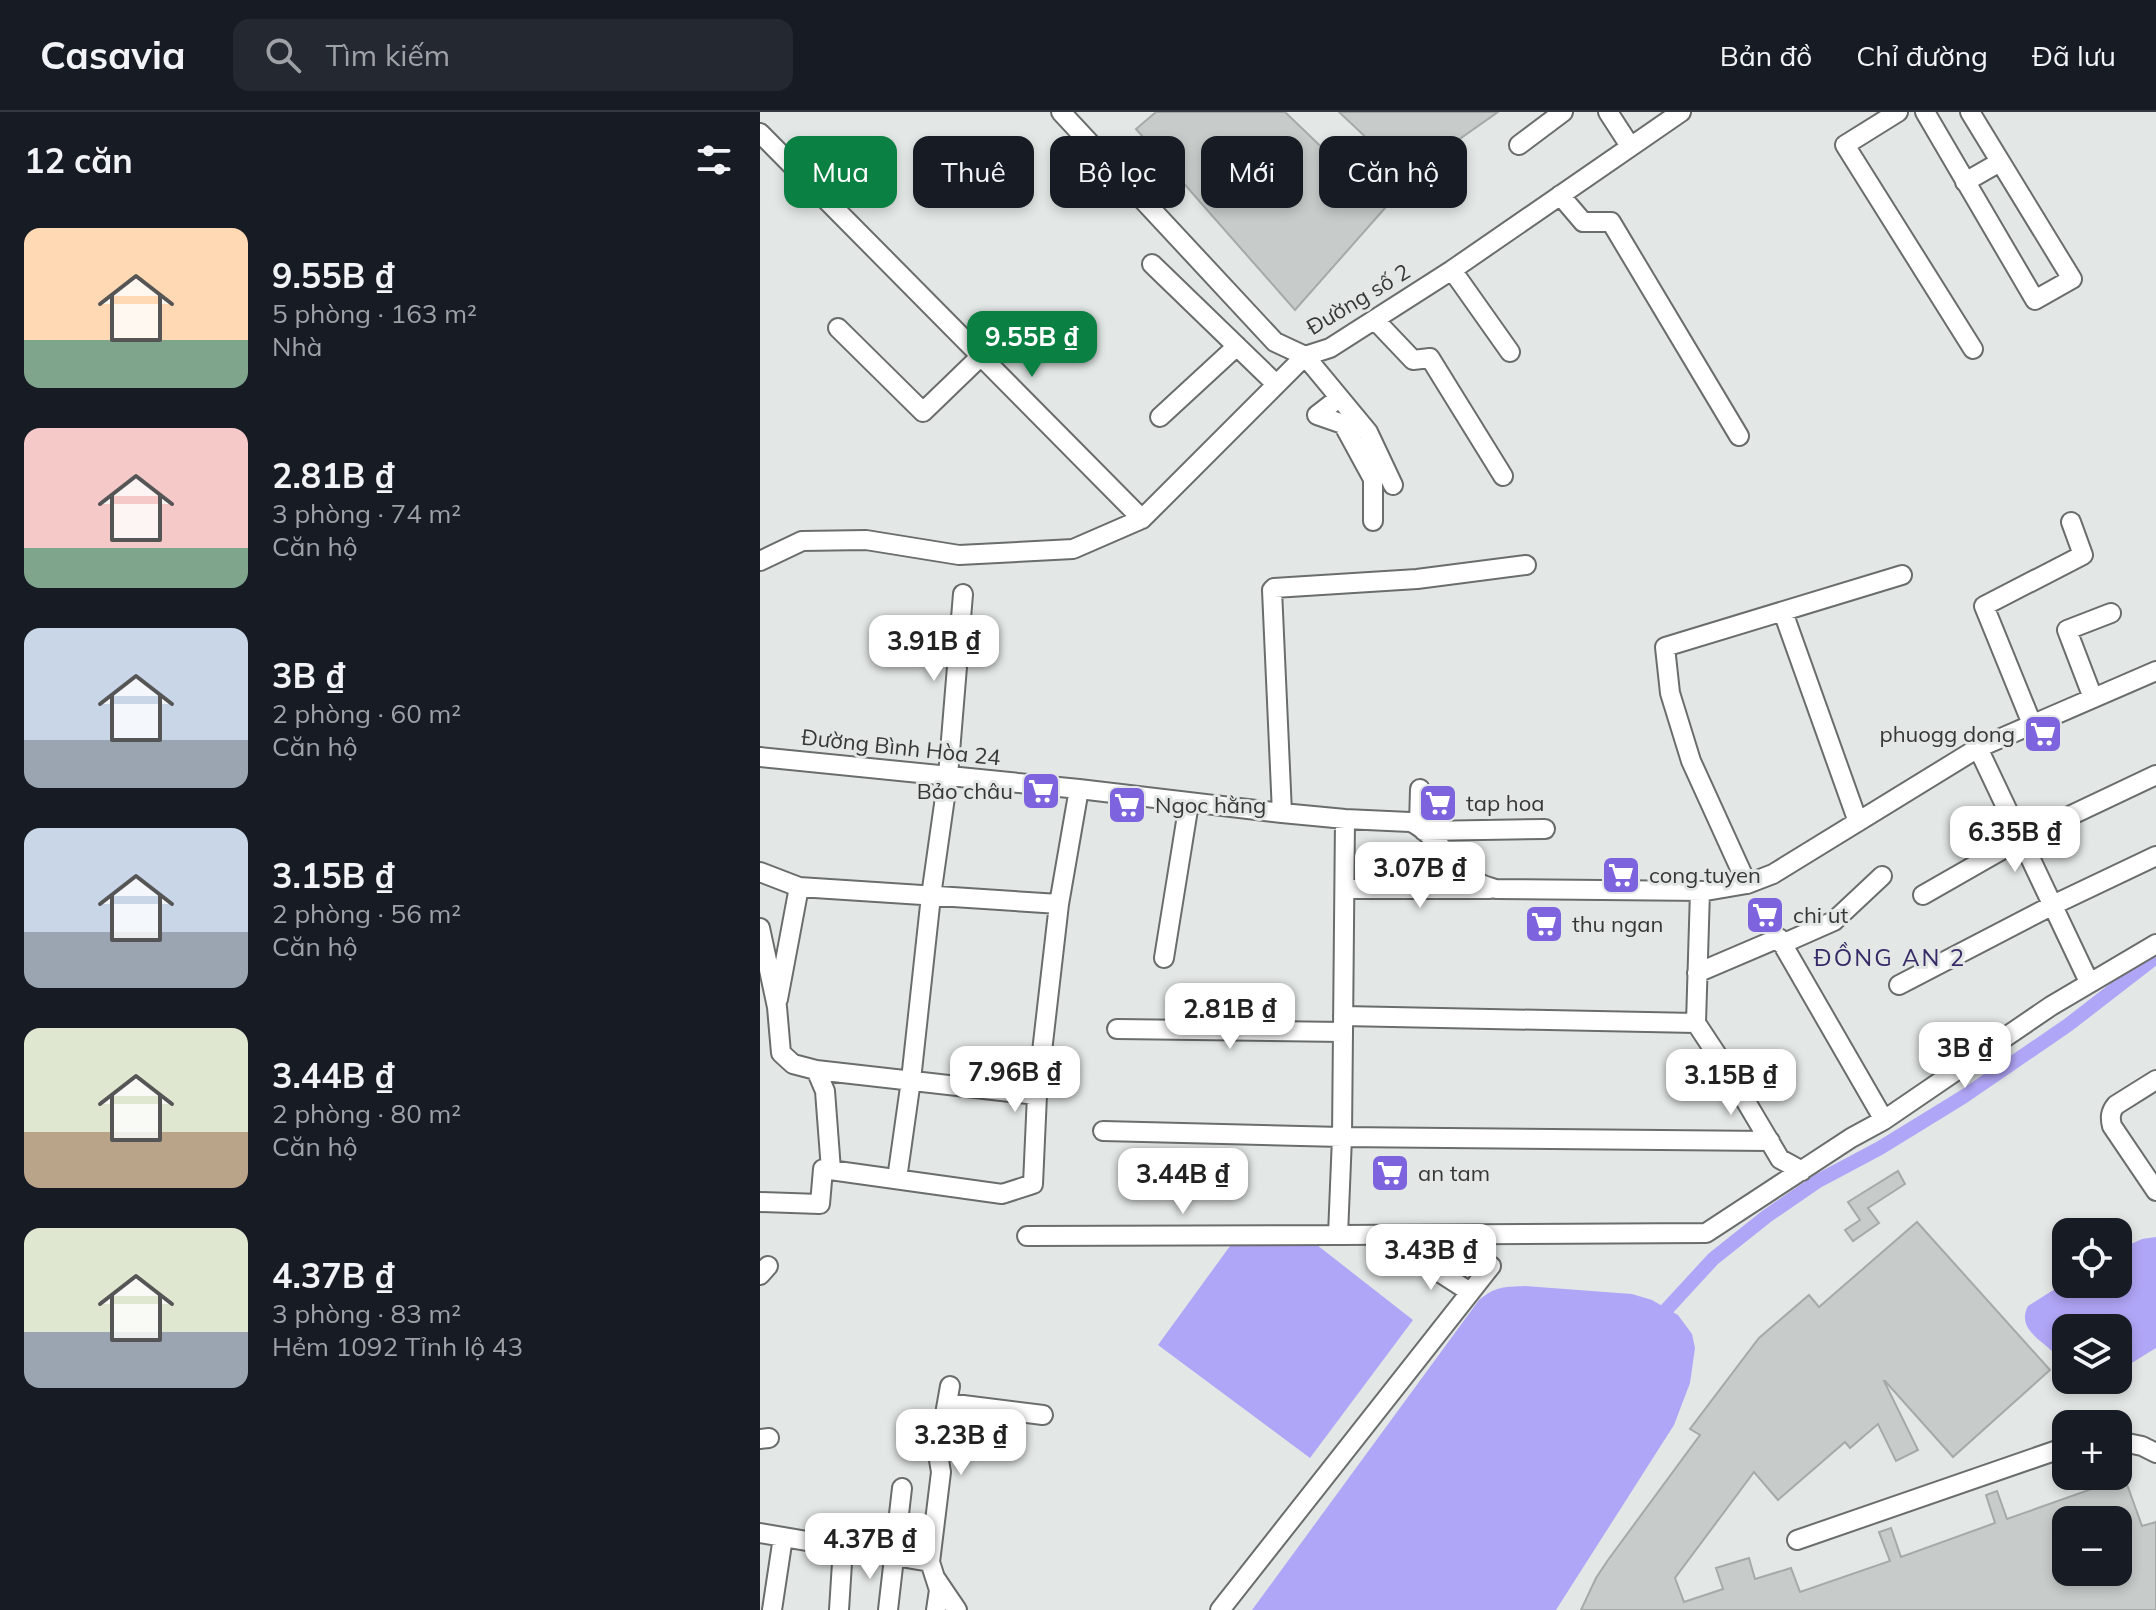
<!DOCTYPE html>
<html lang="vi">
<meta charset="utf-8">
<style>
body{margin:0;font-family:Mulish,sans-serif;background:#242831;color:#f1f3f6;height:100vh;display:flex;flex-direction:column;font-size:30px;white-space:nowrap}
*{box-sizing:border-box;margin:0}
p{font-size:26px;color:#9ea1a6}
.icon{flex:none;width:44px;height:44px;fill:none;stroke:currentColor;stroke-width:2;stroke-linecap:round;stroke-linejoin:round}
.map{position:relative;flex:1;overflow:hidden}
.drawer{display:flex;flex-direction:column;background:#171b24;width:760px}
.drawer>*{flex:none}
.guide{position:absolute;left:24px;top:24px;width:760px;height:72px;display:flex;gap:16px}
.buttons{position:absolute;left:1292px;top:1106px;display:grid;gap:16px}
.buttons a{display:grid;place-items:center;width:80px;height:80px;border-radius:16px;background:#171b24;box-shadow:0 4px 12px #0003;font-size:40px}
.price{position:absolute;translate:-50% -68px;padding:0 18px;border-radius:16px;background:#fff;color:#222;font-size:26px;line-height:52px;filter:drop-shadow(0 2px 4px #0008)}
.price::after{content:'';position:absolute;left:50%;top:48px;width:24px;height:18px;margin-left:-12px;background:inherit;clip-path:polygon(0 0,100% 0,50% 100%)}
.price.current{background:#0b8043;color:#fff}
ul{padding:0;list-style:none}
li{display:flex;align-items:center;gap:24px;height:200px;padding:0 24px}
li span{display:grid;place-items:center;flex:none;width:224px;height:160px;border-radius:16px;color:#555}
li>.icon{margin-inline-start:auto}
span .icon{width:96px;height:96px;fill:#fffc;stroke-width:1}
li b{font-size:34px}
h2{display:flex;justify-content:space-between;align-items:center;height:96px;padding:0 24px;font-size:34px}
.tag{padding:0 28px;border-radius:16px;background:#171b24;box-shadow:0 4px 12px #0003;font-size:28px;line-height:72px}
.tag.current{background:#0b8043;color:#fff}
header{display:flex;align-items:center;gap:48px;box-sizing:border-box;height:112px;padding:0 40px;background:#171b24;border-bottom:2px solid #363941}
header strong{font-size:38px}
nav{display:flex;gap:44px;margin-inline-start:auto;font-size:28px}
.search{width:560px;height:72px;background:#242831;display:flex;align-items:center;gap:20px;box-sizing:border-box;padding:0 28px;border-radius:16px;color:#9ea1a6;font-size:30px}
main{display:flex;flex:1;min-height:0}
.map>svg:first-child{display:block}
.water{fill:#b0a6f7}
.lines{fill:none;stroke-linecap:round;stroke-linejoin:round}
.canal{stroke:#b0a6f7;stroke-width:14}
.building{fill:#c7ccca;stroke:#a5aaa8;stroke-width:2;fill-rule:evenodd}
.minor-casing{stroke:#696d6b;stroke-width:22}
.minor{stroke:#fff;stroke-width:18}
.labels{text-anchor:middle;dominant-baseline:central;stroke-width:6;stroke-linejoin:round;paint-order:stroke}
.street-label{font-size:22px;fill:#363737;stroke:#e3e8e6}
.poi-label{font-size:22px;fill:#363737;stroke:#e3e8e6;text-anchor:start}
.neighbourhood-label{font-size:24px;letter-spacing:2px;fill:#372b67;stroke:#e3e8e6}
</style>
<header>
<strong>Casavia</strong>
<div class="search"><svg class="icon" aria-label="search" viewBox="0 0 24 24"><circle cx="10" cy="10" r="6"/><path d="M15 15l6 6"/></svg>Tìm kiếm</div>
<nav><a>Bản đồ</a><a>Chỉ đường</a><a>Đã lưu</a></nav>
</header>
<main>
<section class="drawer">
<h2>12 căn<svg class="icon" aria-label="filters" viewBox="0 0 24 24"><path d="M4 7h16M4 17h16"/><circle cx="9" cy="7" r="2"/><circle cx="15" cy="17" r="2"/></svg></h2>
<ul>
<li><span style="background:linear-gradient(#ffd9b3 70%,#7fa58c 0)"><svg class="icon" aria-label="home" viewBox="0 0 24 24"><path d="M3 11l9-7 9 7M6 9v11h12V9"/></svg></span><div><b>9.55B ₫</b><p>5 phòng · 163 m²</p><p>Nhà</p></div></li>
<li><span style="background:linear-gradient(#f6c9c9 75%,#7fa58c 0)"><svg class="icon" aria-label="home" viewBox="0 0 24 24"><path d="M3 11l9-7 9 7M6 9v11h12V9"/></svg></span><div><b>2.81B ₫</b><p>3 phòng · 74 m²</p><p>Căn hộ</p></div></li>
<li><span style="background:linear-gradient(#c9d6e8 70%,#9aa5b1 0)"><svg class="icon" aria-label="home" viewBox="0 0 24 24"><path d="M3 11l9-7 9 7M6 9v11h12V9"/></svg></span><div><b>3B ₫</b><p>2 phòng · 60 m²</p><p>Căn hộ</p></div></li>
<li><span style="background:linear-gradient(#c9d6e8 65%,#9aa5b1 0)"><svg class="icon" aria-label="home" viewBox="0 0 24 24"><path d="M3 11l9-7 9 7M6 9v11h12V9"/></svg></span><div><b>3.15B ₫</b><p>2 phòng · 56 m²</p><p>Căn hộ</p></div></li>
<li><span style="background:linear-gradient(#dfe7d0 65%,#b9a48a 0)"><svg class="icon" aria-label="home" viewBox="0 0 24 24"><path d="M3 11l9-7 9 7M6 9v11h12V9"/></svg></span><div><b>3.44B ₫</b><p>2 phòng · 80 m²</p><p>Căn hộ</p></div></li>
<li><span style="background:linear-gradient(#dfe7d0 65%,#9aa5b1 0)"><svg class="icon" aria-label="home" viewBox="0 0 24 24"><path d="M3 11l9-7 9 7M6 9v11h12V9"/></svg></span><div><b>4.37B ₫</b><p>3 phòng · 83 m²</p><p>Hẻm 1092 Tỉnh lộ 43</p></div></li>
</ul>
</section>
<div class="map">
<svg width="1396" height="1498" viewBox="0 0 1396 1498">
<rect width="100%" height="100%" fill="#e3e8e6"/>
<path class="water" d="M1396 1125V1236L1370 1252 1358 1263V1216H1306V1259C1302 1254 1299 1247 1295 1242 1282 1228 1256 1217 1268 1194L1306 1170V1172H1358V1138L1382 1127Z
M557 1133 653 1208 550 1346 398 1233 470 1134Z
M765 1174 872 1182 892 1188 918 1203 932 1222 935 1236 930 1271 914 1313 796 1498H492L719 1188C736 1174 744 1175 765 1174Z"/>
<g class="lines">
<path class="canal" d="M907 1197 953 1147 1007 1104 1058 1069 1120 1036 1203 985 1308 913 1396 845"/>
</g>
<path class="building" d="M396 0H525L625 96 535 198 376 17Z
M579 0H738L647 64Z
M1138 1059 1145 1072 1108 1096 1119 1111 1093 1129 1085 1118 1100 1108 1088 1090Z
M1157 1110 1290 1258 1193 1345 1125 1269H1124L1158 1338 1136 1349 1118 1312 1090 1336 1085 1330 1018 1388 994 1360 915 1466 924 1490 963 1477 956 1456 989 1446 995 1467 1031 1456 1040 1480 1130 1449 1119 1420 1131 1416 1141 1445 1235 1411 1226 1383 1237 1379 1247 1407 1343 1373 1339 1364H1364L1382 1414 1396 1410V1498H821L836 1466 848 1448 940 1323 930 1317 999 1226 1049 1183 1059 1195ZM1306 1408H1358V1460H1306Z"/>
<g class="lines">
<defs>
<path id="minor" d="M301 0 515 230 545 244 570 236 692 158 921 0
M848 0 870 34
M1138 0 1085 33 1213 237
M1165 0 1275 188 1312 167 1210 0
M0 21 382 407 545 244 608 320 633 373
M759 33 803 0
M1205 70 1240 50
M800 83 823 110H851L979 324
M392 152 516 272
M692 158 750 240
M615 208 653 248 670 246 743 364
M78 216 163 300 221 244
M579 286 557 303 583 312 613 367V409
M400 305 477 234
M0 449 42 429 106 428 199 443 313 437 382 407
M1023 500 1098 710
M1333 586 1307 518 1351 501
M1272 612 1224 494 1323 443 1311 410
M1218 636 1329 870
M0 645 319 677 522 701 585 707 650 710C669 715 697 758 718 770 723 774 730 775 736 777L946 779 987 772 1013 762 1218 636 1396 559
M522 701 512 478 514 476 657 467 766 453
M585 707 582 1025 578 1123 946 1121 1091 1026 1124 1008 1291 894 1396 832
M659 712 660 677
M664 719 785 717
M0 760 39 775 299 792
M987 772 931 649 910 581 905 535 1142 463
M585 777H730
M1163 783 1261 727 1396 663
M0 816 17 895 21 941 33 952 56 958 277 983
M1022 832 1074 809 1122 764
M404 846 429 691
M937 861 1019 826 1124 1008
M1139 873 1293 793 1396 744
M18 887 39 775
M583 904 936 911 940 779
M936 911 969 961 1020 1047 1042 1059
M357 917 583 920
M56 958 65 979 71 1058
M1396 968 1356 993C1350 1000 1350 1006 1352 1014L1396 1079
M343 1019 582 1025 1010 1029
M137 1067 151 968 171 784 188 664 203 482
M0 1090 60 1092 63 1057 242 1082 273 1072 277 983 299 792 319 677
M267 1124 578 1123
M671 1144 679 1160 710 1180
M0 1163 8 1154
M187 1291 283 1303
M0 1327 9 1326
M1358 1329 1382 1334 1396 1341
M0 1421 170 1450 179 1478 176 1498
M1037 1428 1306 1335
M170 1450 181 1360 178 1342 190 1274
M176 1467 197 1498
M12 1498 23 1425
M79 1498 83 1435
M128 1498 142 1376
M460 1498 731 1154"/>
</defs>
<use href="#minor" class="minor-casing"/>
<use href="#minor" class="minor"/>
</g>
<defs>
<symbol id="supermarket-square" viewBox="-11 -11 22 22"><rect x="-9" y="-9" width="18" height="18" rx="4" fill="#7d63de" stroke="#e3e8e6"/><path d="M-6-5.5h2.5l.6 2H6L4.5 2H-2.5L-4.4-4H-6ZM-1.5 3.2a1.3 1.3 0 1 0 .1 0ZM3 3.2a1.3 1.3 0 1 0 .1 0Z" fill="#fff"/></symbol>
</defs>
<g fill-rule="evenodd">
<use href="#supermarket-square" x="1261" y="600" width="44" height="44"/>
<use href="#supermarket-square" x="259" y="657" width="44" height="44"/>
<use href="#supermarket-square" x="656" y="669" width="44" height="44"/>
<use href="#supermarket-square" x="345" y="671" width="44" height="44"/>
<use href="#supermarket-square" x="839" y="741" width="44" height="44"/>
<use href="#supermarket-square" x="983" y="781" width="44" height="44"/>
<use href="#supermarket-square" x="762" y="790" width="44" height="44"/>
<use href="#supermarket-square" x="608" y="1039" width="44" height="44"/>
</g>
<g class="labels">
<g class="street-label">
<text transform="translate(598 187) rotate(-31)">Đường số 2</text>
<text transform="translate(141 635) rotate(6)">Đường Bình Hòa 24</text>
</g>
<g class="poi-label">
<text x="1255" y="622" text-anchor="end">phuogg dong</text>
<text x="253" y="679" text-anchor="end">Bảo châu</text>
<text x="706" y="691">tap hoa</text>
<text x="395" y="693">Ngoc hằng</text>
<text x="889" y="763">cong tuyen</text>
<text x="1033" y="803">chi ut</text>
<text x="812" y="812">thu ngan</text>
<text x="658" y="1061">an tam</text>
</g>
<g class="neighbourhood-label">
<text x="1130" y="845">ĐỒNG AN 2</text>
</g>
</g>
</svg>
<div class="buttons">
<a><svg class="icon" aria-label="locate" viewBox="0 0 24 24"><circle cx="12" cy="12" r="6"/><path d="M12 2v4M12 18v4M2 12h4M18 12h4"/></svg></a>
<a><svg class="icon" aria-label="layers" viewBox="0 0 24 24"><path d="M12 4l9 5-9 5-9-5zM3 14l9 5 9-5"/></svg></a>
<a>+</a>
<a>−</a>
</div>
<b class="price current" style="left:272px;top:267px">9.55B ₫</b>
<b class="price" style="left:174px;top:571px">3.91B ₫</b>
<b class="price" style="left:1255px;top:762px">6.35B ₫</b>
<b class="price" style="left:660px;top:798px">3.07B ₫</b>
<b class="price" style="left:470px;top:939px">2.81B ₫</b>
<b class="price" style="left:1205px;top:978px">3B ₫</b>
<b class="price" style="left:255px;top:1002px">7.96B ₫</b>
<b class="price" style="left:971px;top:1005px">3.15B ₫</b>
<b class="price" style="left:423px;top:1104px">3.44B ₫</b>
<b class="price" style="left:671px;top:1180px">3.43B ₫</b>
<b class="price" style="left:201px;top:1365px">3.23B ₫</b>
<b class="price" style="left:110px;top:1469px">4.37B ₫</b>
<div class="guide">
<a class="tag current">Mua</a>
<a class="tag">Thuê</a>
<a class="tag">Bộ lọc</a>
<a class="tag">Mới</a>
<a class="tag">Căn hộ</a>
</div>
</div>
</main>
